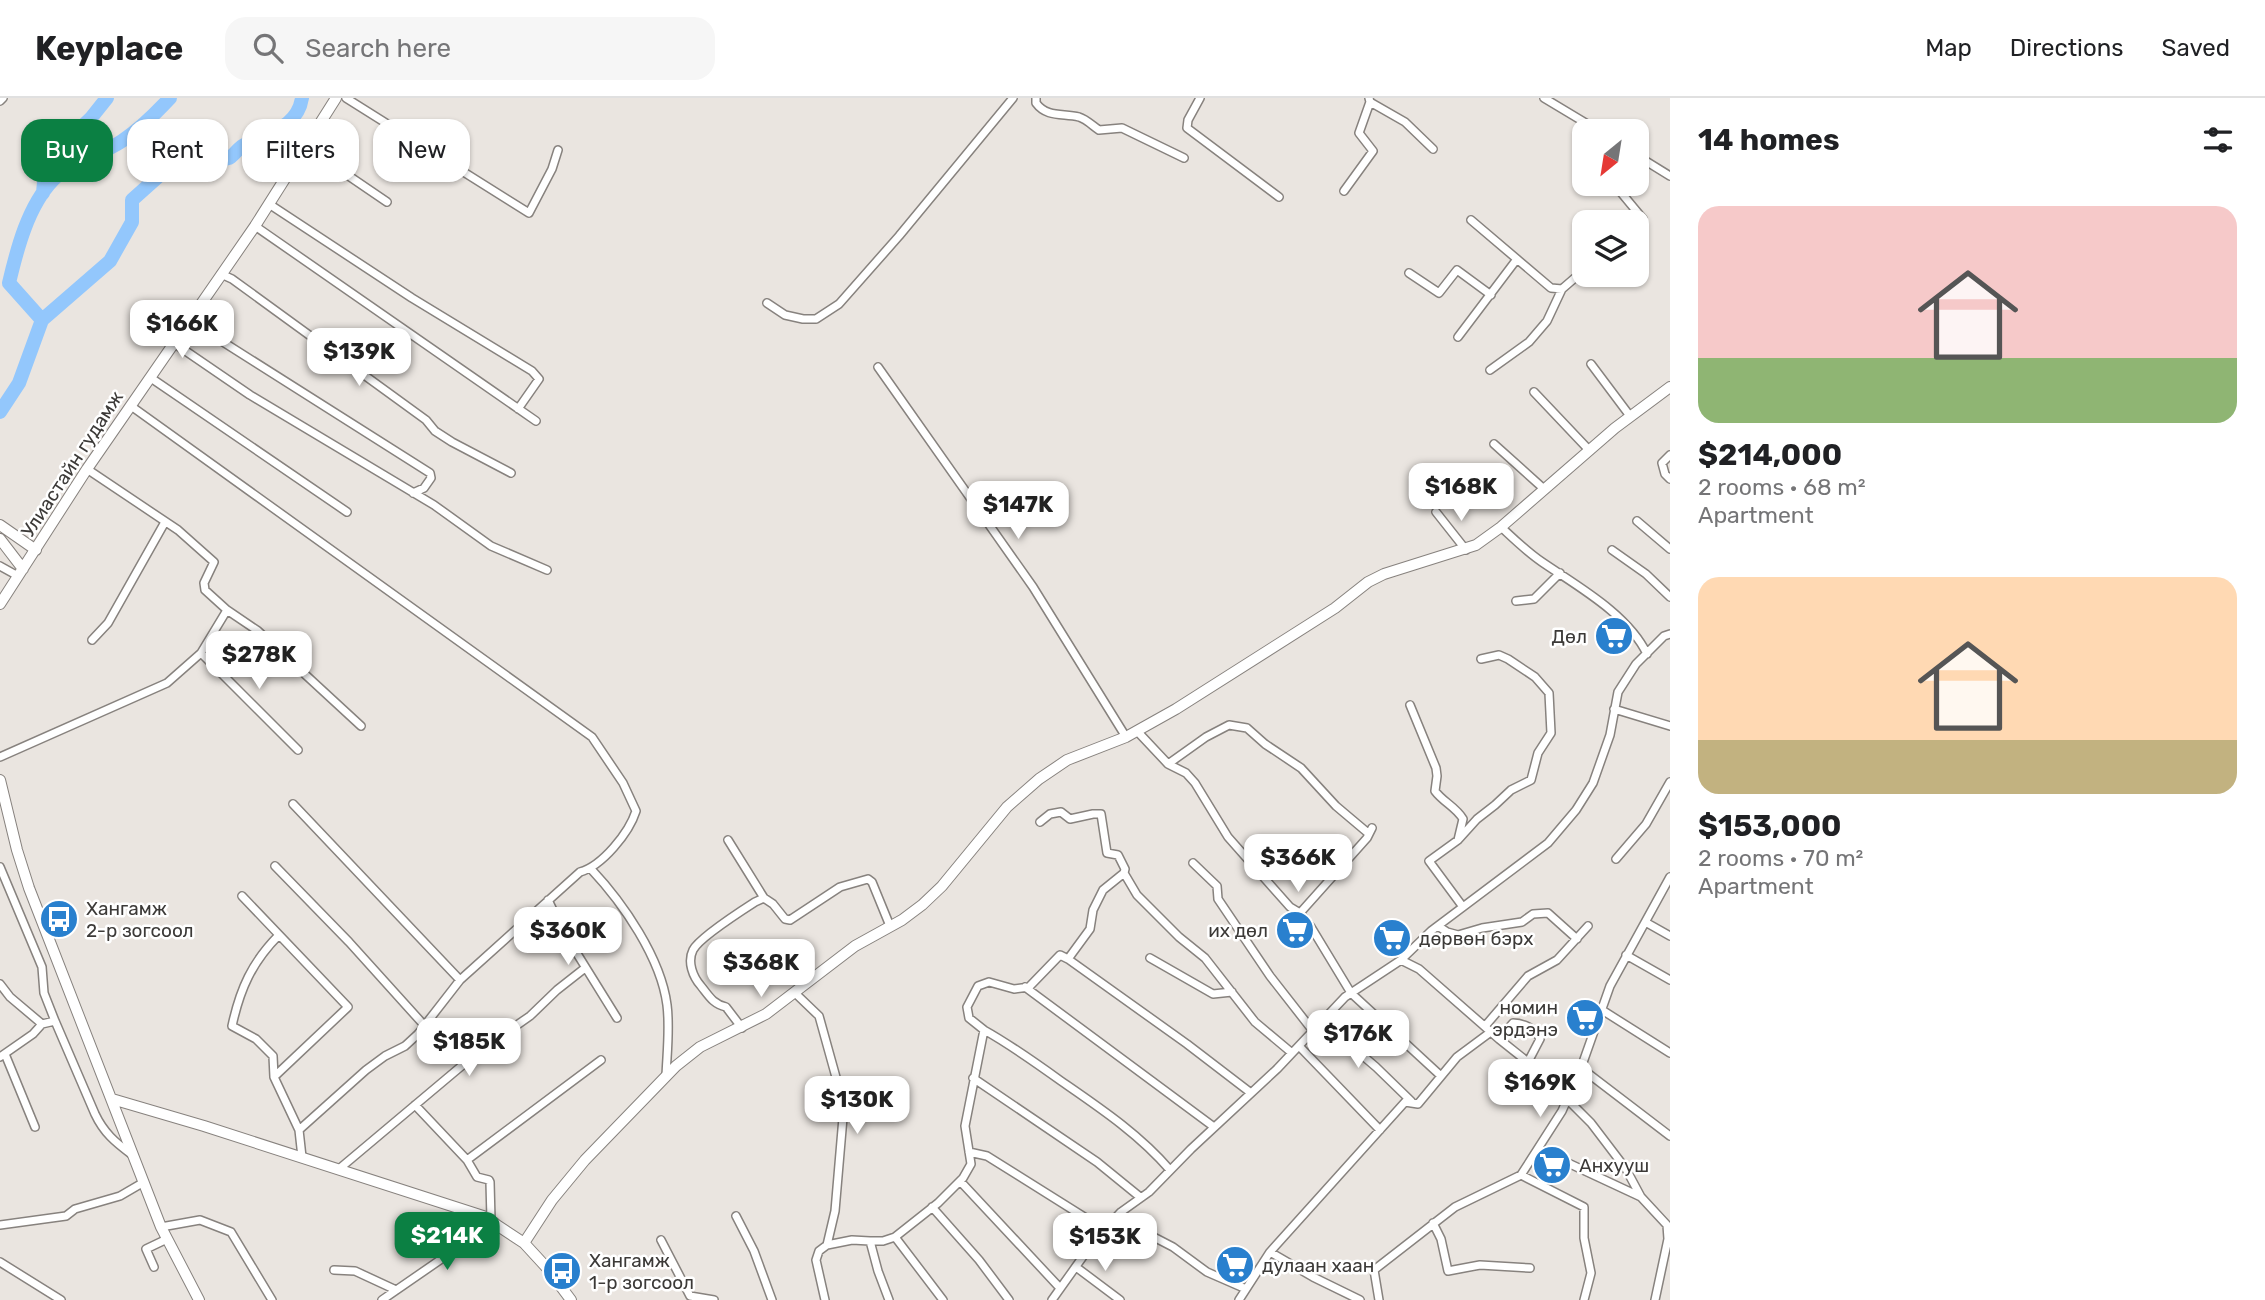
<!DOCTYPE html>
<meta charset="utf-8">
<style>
body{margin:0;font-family:Rubik,sans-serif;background:#f6f6f6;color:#202124;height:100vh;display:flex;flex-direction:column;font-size:26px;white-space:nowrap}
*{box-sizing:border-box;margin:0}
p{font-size:23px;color:#757577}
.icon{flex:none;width:38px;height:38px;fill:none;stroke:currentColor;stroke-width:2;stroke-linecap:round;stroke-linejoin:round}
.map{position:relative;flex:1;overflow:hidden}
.side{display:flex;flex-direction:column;background:#fff;width:595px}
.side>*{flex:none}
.top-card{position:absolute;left:21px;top:21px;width:665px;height:63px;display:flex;gap:14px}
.needle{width:46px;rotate:210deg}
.controls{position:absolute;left:1572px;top:21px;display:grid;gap:14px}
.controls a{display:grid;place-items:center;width:77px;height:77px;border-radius:14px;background:#fff;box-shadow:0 2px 5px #0004;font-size:35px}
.price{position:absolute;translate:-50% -60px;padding:0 16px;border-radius:14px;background:#fff;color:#222;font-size:23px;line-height:46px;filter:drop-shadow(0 2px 4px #0008)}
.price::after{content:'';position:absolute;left:50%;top:42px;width:21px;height:16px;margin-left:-10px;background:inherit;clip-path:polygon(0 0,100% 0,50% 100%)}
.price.on{background:#0b8043;color:#fff}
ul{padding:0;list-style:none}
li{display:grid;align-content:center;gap:14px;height:371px;padding:0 28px}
li span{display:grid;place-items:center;height:217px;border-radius:21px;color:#555}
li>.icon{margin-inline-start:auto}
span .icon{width:126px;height:126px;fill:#fffc;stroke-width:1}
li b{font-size:30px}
h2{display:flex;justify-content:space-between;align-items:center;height:84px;padding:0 28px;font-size:30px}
.tag{padding:0 24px;border-radius:21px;background:#fff;box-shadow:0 2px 5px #0004;font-size:24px;line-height:63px}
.tag.on{background:#0b8043;color:#fff}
header{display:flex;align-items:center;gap:42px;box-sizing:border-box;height:98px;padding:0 35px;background:#fff;border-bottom:2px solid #e0e0e0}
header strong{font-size:33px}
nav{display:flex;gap:38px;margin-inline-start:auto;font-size:24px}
.search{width:490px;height:63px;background:#f6f6f6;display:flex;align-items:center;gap:18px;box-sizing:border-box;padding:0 24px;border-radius:21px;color:#757577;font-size:26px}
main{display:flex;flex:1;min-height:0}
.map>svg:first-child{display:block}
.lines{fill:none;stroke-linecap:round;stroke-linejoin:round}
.river{stroke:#93c7fc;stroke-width:14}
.street-casing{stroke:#87827e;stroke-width:10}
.secondary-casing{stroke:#87827e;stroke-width:12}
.street{stroke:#fff;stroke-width:7}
.secondary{stroke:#fff;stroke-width:10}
.labels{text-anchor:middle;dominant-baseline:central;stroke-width:5;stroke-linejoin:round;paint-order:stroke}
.street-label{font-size:19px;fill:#3c3a38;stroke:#fff}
.poi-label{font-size:19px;fill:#3c3a38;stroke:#fff;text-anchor:start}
</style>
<header>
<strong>Keyplace</strong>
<div class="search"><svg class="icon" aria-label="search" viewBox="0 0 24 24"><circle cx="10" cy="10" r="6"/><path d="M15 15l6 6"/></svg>Search here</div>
<nav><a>Map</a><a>Directions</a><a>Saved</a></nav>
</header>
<main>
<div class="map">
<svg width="1670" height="1202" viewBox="0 0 1670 1202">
<rect width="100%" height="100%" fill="#eae5e0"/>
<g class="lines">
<path class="river" d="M43 95 46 63 91 20 107 0
M42 222 9 185C17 151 28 108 53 82 72 62 100 58 122 43 140 31 156 15 170 0
M0 314 19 285 42 222 110 163 132 124V102L179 60 198 53C207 57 218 64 229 60 233 58 237 52 241 49 265 34 297 32 302 0"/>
<defs>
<path id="street" d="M346 0 529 115 552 71 558 52
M1036 0V5C1047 20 1063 15 1079 19 1086 21 1093 28 1099 32L1122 30 1184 60
M1200 0 1188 22 1187 30 1279 99
M1544 0 1599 33
M0 3 3 0
M1370 4 1405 24 1433 51
M306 45 321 59 387 104
M1636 57 1670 78
M1620 86 1619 92 1643 121 1636 127
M1344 93 1373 53 1359 35 1370 4 1369 0
M269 106 412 200 532 273 539 281 518 311
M1471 122 1551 190 1562 191 1584 172
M255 128 536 323
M1409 175 1439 195 1457 172 1491 197
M221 176 232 181 426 322 435 333 452 344 511 375
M767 205 785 217 803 221H816L839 206 899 138 1013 0
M190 223 430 375 431 380 424 390 413 395
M1458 239 1517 161
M174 245 250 297 434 407 491 448 547 472
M1591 266 1630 318
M878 269 1033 489 1126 639
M1490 272 1529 244 1547 223 1562 191
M151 280 347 414
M1534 294 1589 352
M131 308 592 639 623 685 636 713C629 735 602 768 580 774L460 882 418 936 405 948 385 958 366 972 299 1032
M1494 346 1544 391
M1670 357 1662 365 1665 376 1670 381
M87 371 178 432 214 464 204 485 205 492 227 512 258 533 361 628
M1436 414 1466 452
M1637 423 1670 451
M1501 429C1514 441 1527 454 1542 464 1577 488 1628 516 1647 556
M1612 452 1646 476 1670 499
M0 468 18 478
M1516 503 1534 501 1560 475
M92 542 108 525 165 424
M201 555 298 652
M1410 607 1436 670 1437 678 1435 693C1443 704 1456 709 1463 721L1458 742 1429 763 1463 809
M1614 611 1670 628
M1137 633 1168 666 1186 675 1195 685 1228 739 1290 809 1300 815 1311 829 1351 895 1441 978
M0 659 167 585 201 555 227 512
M1168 666 1206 639 1229 627 1247 630 1265 646 1301 670 1336 708 1368 735
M293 706 460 882
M1040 724 1050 716 1061 714 1070 721 1093 716H1101L1107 755 1118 757 1125 771 1124 775
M728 742 764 800
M1458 742 1477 721 1495 707 1511 692 1531 682 1538 655 1551 635 1549 595 1535 579 1508 561 1499 557 1481 561
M1616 761 1646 726 1670 684
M1193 765 1217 788 1218 801 1270 878 1313 933
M275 768 349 844 423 926
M0 769 42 869 44 895 55 923 95 1016C104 1035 115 1044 131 1056
M591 771C623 805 661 860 667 907 670 930 667 954 666 978
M242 798 348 909 275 978
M548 802 563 833 617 920
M1300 815 1367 740 1372 730
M1647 825 1670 838
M1438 828 1447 834 1458 837 1482 830 1522 824 1533 816 1548 815 1577 841
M279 837C252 864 240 891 232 928L256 941 273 958 274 979 299 1032 302 1059
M1626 857 1670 882
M1150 860 1213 896 1232 894
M1068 861 1187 946 1251 995
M1401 862 1419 871 1499 941 1539 973 1591 1025 1607 1046 1626 1071 1641 1099 1667 1127 1668 1141 1655 1202
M0 886 10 899 42 926 55 923
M1025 889 1214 1029
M795 895 819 918 844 1008 835 1113 827 1147 819 1153 816 1162 825 1202
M1602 912 1670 955
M1322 923 1376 969 1411 1003
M1486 927 1528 878 1557 862 1588 828
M742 930 726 909C713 906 709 898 701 888 693 879 687 864 693 852 699 840 741 813 755 804L764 800 773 806 785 821 790 822 840 789 868 781 872 784 890 828
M984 932C1011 947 1036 965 1061 983 1100 1010 1139 1036 1170 1072
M1499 941 1513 925C1523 925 1536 931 1540 941L1528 964
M1299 948 1380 1032
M5 956 35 1029
M0 959 33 936 42 926
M1581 970 1670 1038
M973 980 1097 1064 1140 1099
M415 1007 467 1062 601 962
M1538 1051 1641 1099
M969 1054 987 1058 1105 1132
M467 1062 477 1079 489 1082 490 1084 491 1122
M339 1071 477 955 530 918 557 892 585 870
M1521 1077 1584 1109V1140L1591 1175 1584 1202
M960 1083 1060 1190
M932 1109 979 1162 1009 1202
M736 1118 754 1153 772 1202
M1117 1120 1173 1149 1207 1174 1246 1191
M1433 1125 1441 1141 1448 1173 1480 1167 1530 1170
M0 1127 66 1118 75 1111 120 1098 144 1084
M161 1129 200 1122 231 1134 272 1202
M895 1139 943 1202
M661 1142 690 1198 714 1202
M870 1143H883L895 1139 938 1105 963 1080 971 1066 965 1028 984 932 969 920 967 909 978 888 989 884 1014 891 1029 889 1060 857 1068 861 1090 831 1093 812 1103 792 1124 775 1137 797 1179 839 1205 860 1255 924 1292 955
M827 1147 852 1142 870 1143 878 1173 889 1202
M1270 1154 1313 1179 1360 1202
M0 1164 61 1202
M154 1169 146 1151 167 1141
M1076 1169 1120 1202
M334 1172 355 1173 396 1192
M382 1202 495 1124
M1052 1202 1094 1143 1121 1114 1149 1094 1191 1051 1277 971 1345 899 1401 862 1431 833 1548 745 1576 712 1593 685 1610 637 1618 594 1636 566 1664 538 1670 536
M1239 1202 1270 1154 1405 1004 1418 1006 1457 959 1492 933
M1379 1202 1374 1172 1455 1109 1521 1077 1562 1013 1581 970 1610 888 1670 779"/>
<path id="secondary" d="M0 427 36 452
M0 441 23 471
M0 506 87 371 255 128 336 0
M0 682 17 752 29 790 161 1129 199 1202
M112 1001 204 1028 483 1118 524 1145 547 1170 571 1202
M524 1145 552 1102 585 1062 676 968 700 949 766 916 855 848 902 822 922 807 942 788 1007 709 1039 681 1067 662 1126 639 1176 611 1335 510 1368 484 1384 476 1476 447 1501 429 1615 330 1670 289"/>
</defs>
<use href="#street" class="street-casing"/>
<use href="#secondary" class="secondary-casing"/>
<use href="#street" class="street"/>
<use href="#secondary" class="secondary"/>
</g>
<defs>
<symbol id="supermarket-disc" viewBox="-11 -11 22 22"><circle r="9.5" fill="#2980ce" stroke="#fff"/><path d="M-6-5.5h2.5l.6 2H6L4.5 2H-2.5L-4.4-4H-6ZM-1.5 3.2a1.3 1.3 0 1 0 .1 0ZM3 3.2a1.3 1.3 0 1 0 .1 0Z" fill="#fff"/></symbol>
<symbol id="bus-disc" viewBox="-11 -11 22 22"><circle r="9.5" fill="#2980ce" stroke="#fff"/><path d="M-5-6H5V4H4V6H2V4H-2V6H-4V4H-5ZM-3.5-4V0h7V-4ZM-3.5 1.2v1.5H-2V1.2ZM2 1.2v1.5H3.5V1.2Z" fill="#fff"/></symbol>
</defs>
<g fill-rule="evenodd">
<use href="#supermarket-disc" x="1592" y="516" width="44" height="44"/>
<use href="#bus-disc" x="37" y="799" width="44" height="44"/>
<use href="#supermarket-disc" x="1273" y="810" width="44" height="44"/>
<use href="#supermarket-disc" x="1370" y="818" width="44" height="44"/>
<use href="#supermarket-disc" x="1563" y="898" width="44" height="44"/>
<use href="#supermarket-disc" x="1530" y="1045" width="44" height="44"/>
<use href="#supermarket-disc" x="1213" y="1145" width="44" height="44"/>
<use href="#bus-disc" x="540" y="1151" width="44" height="44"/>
</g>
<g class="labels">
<g class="street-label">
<text transform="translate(72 366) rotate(-57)">Улиастайн гудамж</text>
</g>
<g class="poi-label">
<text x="1587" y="538" text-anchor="end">Дөл</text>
<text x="86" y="810">Хангамж<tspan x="86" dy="22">2-р зогсоол</tspan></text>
<text x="1268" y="832" text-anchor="end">их дөл</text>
<text x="1419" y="840">дөрвөн бэрх</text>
<text x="1558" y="909" text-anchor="end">номин<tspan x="1558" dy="22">эрдэнэ</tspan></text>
<text x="1579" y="1067">Анхууш</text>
<text x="589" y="1162">Хангамж<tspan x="589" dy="22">1-р зогсоол</tspan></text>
<text x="1262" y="1167">дулаан хаан</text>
</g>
</g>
</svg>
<div class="controls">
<a><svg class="needle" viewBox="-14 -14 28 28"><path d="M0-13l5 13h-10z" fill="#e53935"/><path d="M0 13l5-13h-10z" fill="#757577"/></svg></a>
<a><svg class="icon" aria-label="layers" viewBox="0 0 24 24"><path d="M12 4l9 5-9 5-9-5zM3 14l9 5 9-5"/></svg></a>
</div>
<b class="price" style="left:182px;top:262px">$166K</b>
<b class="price" style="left:359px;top:290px">$139K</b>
<b class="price" style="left:1461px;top:425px">$168K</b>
<b class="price" style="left:1018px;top:443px">$147K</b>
<b class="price" style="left:259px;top:593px">$278K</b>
<b class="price" style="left:1298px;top:796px">$366K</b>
<b class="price" style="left:568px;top:869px">$360K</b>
<b class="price" style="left:761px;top:901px">$368K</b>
<b class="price" style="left:1358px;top:972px">$176K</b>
<b class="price" style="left:469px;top:980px">$185K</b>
<b class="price" style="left:1540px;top:1021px">$169K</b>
<b class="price" style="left:857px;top:1038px">$130K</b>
<b class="price on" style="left:447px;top:1174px">$214K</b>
<b class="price" style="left:1105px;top:1175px">$153K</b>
<div class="top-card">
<a class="tag on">Buy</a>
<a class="tag">Rent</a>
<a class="tag">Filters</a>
<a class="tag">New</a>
</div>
</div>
<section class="side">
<h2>14 homes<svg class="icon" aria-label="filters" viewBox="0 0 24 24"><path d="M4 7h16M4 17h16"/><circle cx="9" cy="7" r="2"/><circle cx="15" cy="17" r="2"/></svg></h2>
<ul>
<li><span style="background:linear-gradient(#f6c9c9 70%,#8fb573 0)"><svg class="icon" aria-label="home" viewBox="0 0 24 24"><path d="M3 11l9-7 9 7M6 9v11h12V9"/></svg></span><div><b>$214,000</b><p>2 rooms · 68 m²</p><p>Apartment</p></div></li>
<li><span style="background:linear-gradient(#ffd9b3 75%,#c2b280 0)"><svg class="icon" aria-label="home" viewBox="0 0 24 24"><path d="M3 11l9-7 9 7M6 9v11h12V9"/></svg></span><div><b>$153,000</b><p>2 rooms · 70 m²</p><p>Apartment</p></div></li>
</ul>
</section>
</main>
